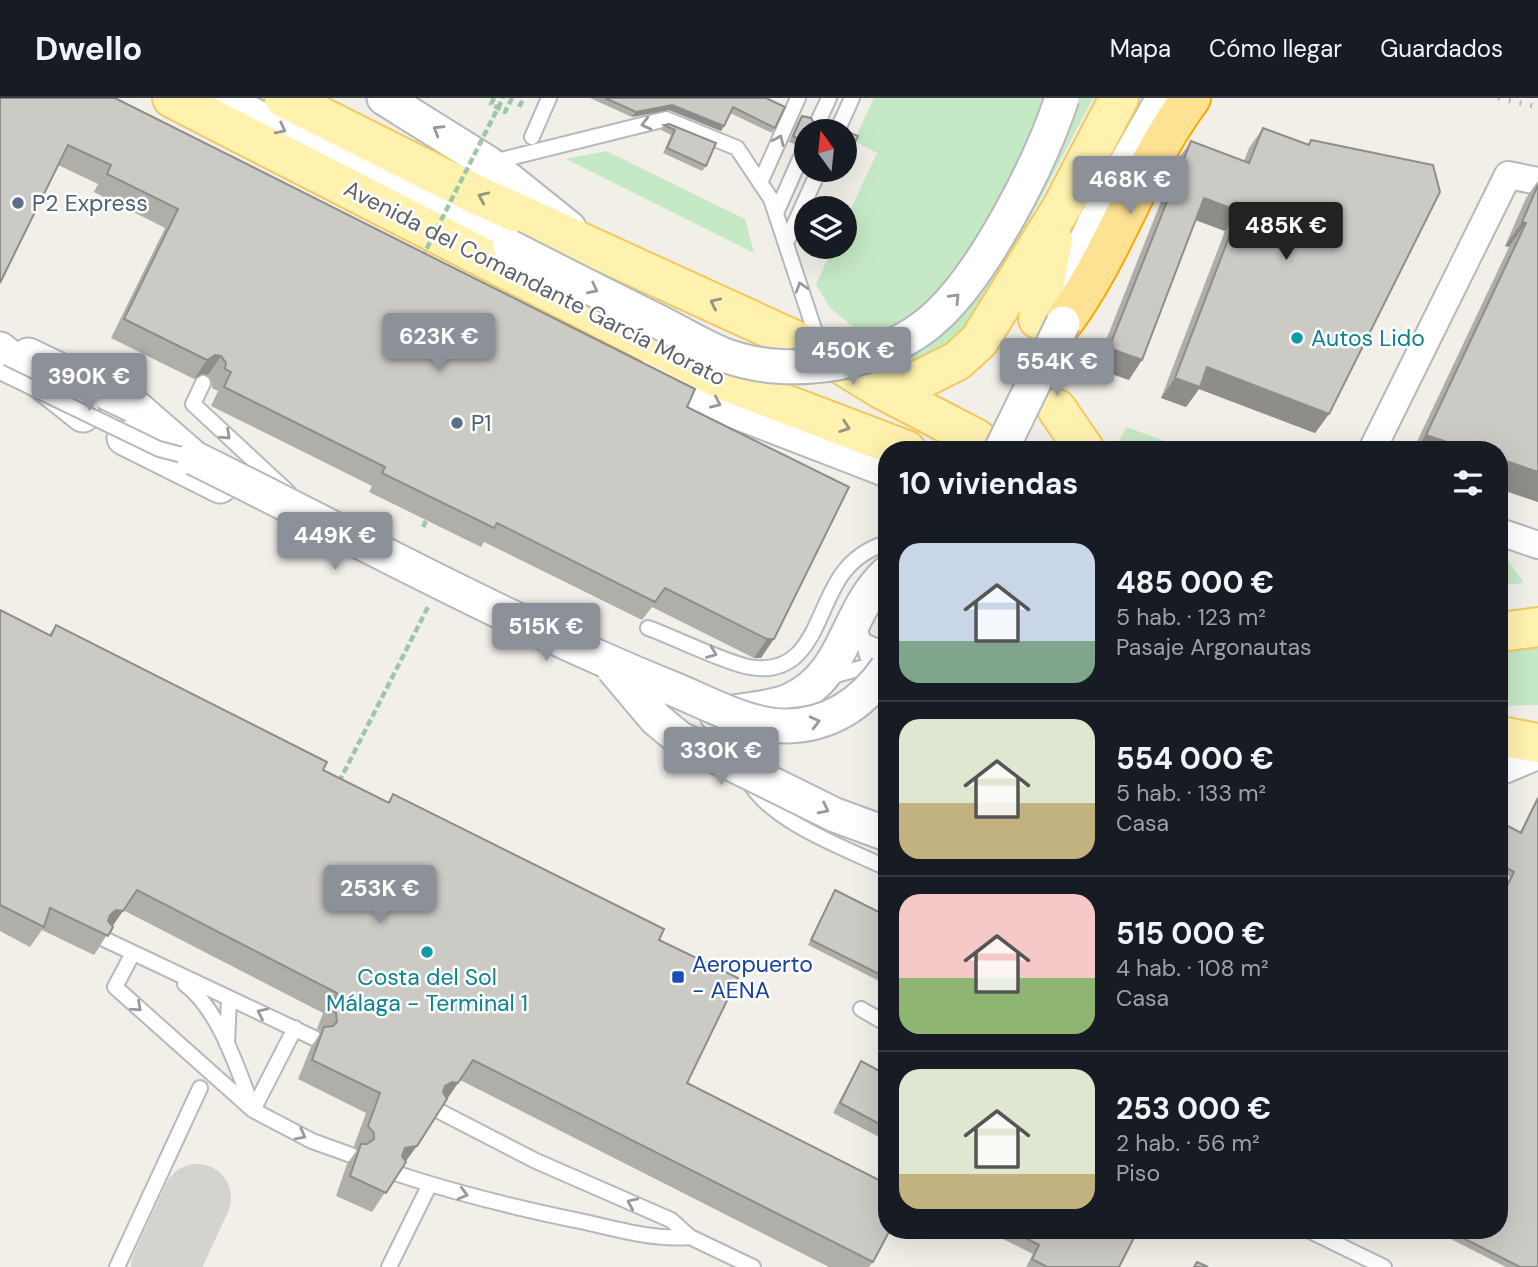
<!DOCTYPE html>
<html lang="es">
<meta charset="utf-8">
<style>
body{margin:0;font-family:"DM Sans",sans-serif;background:#20242c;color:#f1f3f6;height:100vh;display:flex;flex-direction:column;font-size:26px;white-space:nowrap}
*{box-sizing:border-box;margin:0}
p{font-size:23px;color:#9ea1a6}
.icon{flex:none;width:38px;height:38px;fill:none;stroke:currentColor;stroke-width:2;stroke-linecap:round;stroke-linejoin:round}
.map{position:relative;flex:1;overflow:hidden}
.side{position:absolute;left:878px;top:343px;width:630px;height:798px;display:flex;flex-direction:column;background:#171b24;border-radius:28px;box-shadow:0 7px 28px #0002}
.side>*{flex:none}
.needle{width:46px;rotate:345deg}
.tools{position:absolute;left:794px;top:21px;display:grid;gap:14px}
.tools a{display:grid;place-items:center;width:63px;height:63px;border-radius:50%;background:#171b24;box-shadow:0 7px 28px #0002;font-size:35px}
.price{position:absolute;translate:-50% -60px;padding:0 16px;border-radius:7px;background:#8c9099;color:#fff;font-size:23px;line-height:46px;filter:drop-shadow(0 2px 4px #0008)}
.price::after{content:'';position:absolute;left:50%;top:42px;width:21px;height:16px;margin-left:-10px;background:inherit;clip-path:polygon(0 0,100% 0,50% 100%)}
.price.selected{background:#222;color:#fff}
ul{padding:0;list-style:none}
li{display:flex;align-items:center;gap:21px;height:175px;padding:0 21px}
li+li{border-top:2px solid #363941}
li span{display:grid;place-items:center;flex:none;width:196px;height:140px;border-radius:21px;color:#555}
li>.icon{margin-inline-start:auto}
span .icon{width:84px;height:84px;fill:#fffc;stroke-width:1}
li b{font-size:30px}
h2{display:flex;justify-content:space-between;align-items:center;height:84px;padding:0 21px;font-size:30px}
header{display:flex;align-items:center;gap:42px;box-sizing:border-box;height:98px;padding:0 35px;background:#171b24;border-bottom:2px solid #363941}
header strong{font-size:33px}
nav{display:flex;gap:38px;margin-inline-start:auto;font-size:24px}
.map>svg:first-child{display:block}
.green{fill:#c5e8c5}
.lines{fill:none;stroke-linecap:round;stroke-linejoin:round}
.taxiway{stroke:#d4d3d0;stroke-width:68}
.service-casing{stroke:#b5b8bc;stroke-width:18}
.minor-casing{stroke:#b5b8bc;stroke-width:30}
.tertiary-casing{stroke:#b5b8bc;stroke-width:37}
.primary-casing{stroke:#f2c960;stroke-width:42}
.motorway-casing{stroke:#f9ab00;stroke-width:42}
.path{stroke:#9cc7a9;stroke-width:4.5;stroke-dasharray:7 3.5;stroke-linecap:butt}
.service{stroke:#fff;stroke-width:14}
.minor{stroke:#fff;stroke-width:26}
.tertiary{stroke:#fff;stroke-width:33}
.primary{stroke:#fff2af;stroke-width:38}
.motorway{stroke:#fde293;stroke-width:38}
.rail{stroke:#b6b7b8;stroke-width:5;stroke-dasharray:2 9;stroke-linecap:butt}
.service-bridge-casing{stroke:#b5b8bc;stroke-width:18;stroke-linecap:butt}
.tertiary-bridge-casing{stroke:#b5b8bc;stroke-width:37;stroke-linecap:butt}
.path-bridge{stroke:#9cc7a9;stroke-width:4.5;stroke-dasharray:7 3.5;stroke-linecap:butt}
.service-bridge{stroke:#fff;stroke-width:14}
.tertiary-bridge{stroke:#fff;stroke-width:33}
.wall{fill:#afaea9}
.shaded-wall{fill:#8f8d8a}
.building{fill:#cccac5;stroke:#8f8d8a;stroke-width:2}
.oneway{stroke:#979a9d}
.oneway2{stroke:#979581}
.service-dot{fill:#5c6f8a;stroke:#fff;stroke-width:2.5}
.culture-dot{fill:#0f9aa8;stroke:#fff;stroke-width:2.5}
.transit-dot{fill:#1a4fb4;stroke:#fff;stroke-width:2.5}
.labels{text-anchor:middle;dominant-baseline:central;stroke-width:5;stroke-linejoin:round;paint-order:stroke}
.service-label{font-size:23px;fill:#4e5e75;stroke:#fff;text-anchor:start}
.street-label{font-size:23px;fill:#5f6368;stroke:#fff}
.culture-label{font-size:23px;fill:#0d838f;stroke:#fff;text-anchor:start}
.transit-label{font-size:23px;fill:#164399;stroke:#fff;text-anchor:start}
</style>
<header>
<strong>Dwello</strong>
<nav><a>Mapa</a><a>Cómo llegar</a><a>Guardados</a></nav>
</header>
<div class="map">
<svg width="1538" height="1169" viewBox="0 0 1538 1169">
<rect width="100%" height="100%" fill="#f1efe8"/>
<path class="green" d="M874 0H1093L978 220 943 255 917 262 890 259 830 210 816 186 833 149H845V123L877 55 854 43Z
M606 53 745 121 754 155 566 61Z
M1126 329 1190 352H1120L1116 349Z
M1508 462 1524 485 1500 487V463Z
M1538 548V607L1500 608V554Z"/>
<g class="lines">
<path class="taxiway" d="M165 1169 197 1100"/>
<defs>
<path id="service" d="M817 26 829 0
M837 33 852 0
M532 39 549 0
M489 65 666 21 737 50 771 101 819 246
M760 85 798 0
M776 115 800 61
M786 145 819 72
M203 285 193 306 288 394
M859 527 867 558 887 568
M648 530C676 540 723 564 749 569 813 581 816 510 843 475 854 460 870 450 887 445
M862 542 887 553
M829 579 861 570 882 580
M716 617 738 662
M747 680C768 723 845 750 887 770
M104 841 314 940
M133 855 115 889 253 1012 312 1043 351 1057
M185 886C220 913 236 968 252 1008
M861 911 887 926
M227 946 229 900
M253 1012 295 930
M439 1013 536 1063 671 1122 690 1139 753 1169
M398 1076C459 1096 521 1111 585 1124 620 1132 654 1142 690 1139
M1308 1132 1384 1169
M117 1169 200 990
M389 1169 430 1086"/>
<path id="minor" d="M1372 352 1508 77 1538 83
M1500 434 1538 447"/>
<path id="tertiary" d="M220 0 510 149
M384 0 488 65 569 130
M1065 209C1074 147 1132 57 1163 0
M0 251 83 317
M28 257 133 307 194 360
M654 274 721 308 887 372
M124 340 220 388
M717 617C739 612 772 611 791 602 847 576 845 514 887 475
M1500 670 1538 654"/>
<path id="primary" d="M172 0 722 282 906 352
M284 0 473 95 821 254 881 291 977 341
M1038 221 1053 142
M881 291 921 281 957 263 979 243 1062 109 1119 0
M1057 311 1085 352
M1500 534 1538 529
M1500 638 1538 645"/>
<path id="motorway" d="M1063 225C1115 155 1139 70 1191 0"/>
</defs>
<use href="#service" class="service-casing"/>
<use href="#minor" class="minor-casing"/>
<use href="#tertiary" class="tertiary-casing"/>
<use href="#primary" class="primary-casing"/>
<use href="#motorway" class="motorway-casing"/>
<path class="path" d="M494 0 491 6 505 14 512 0
M519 9 524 0
M423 429 426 423
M339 684 428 509"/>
<use href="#service" class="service"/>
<use href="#minor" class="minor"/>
<use href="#tertiary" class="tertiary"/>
<use href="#primary" class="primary"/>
<use href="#motorway" class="motorway"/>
<path class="rail" d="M1498 0 1538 9"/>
<defs>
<path id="service-bridge" d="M0 274 159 351 194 360"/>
<path id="tertiary-bridge" d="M510 149C559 174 608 199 657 223 679 234 701 248 724 257 791 282 887 267 939 216 987 170 1041 64 1062 0
M1001 352 1063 225
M194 360C352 438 508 524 671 590 706 604 749 629 787 628 830 627 863 605 887 570
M613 570 656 621 679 640 835 717 887 736"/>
</defs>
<use href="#service-bridge" class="service-bridge-casing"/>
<use href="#tertiary-bridge" class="tertiary-bridge-casing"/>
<path class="path-bridge" d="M422 160 503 0"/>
<use href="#service-bridge" class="service-bridge"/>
<use href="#tertiary-bridge" class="tertiary-bridge"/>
</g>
<path class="wall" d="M0 0 687 309 849 389 761 560H754L652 509 642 522 484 444 481 449 369 394 372 388 211 308 218 293 212 290V284L208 277 202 276 194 281 111 240 165 130 94 94 98 86 58 67Z
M590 0H766L775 30 772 35 730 15 721 33 669 12 632 19Z
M802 18 817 30 807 33V59L804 53 794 54 797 47 789 44 798 23Z
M664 27 716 45 706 68 702 73 663 55 671 37 661 32Z
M1263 30 1307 47 1311 42 1329 316 1315 335 1199 291 1186 309 1161 300 1225 133 1195 122 1129 282 1095 270 1177 63 1191 43 1244 63 1249 50Z
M827 72H842L838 78 828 74Z
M1538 83V404L1500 391V352H1413L1509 149 1505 148 1526 100Z
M0 512 49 537 56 527 323 672 388 704 393 696 659 842 687 985 873 1164 869 1169H829L460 982 372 1114 336 1098 347 1066 357 1052 354 1048 366 1015 298 981 311 949 321 934 317 931 323 915 123 812 94 857 42 832 30 849 0 833Z
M1538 698V1167L1537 1169H1506L1433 1132H1500V800L1510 779 1500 773V724L1520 734Z
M835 792 887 818V887L808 847 832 797Z
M861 963 887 977V1043L833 1015 855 973Z
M985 1132H1138L1119 1169H1026L1033 1156Z"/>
<path class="shaded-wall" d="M672 7 724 28 721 33 669 12 632 19 636 14Z
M807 47 804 53 794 54 798 48Z
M1204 100 1239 113 1225 133 1190 120Z
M1522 124 1526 125 1509 149 1505 148Z
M1109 250 1142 262 1129 282 1095 270Z
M215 257 221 258 208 277 202 276 194 281 207 262Z
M1207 269 1329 316 1315 335 1199 291 1186 309 1161 300 1175 280Z
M1426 337 1471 352H1416Z
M1500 361 1538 374V404L1500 391Z
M767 541H774L761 560H754Z
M116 812 123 813 109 833 99 834 110 817Z
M452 984 458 985 444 1005 438 1004 445 988Z
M417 1048 403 1067 391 1069 405 1050Z"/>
<path class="building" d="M0 0H115L695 291 687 309 849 389 774 541H767L665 490 655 504 497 425 494 430 382 375 385 369 224 289 231 274 225 271 226 265 221 258 215 257 207 262 124 221 178 111 107 76 111 67 68 47 0 185Z
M605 0H766L785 9 775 30 733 9 724 28 672 7 636 14Z
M802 18 811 20 817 30 826 29 829 25 834 33H807V47L798 48 801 42 793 38Z
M669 26 716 45 706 68 667 50 675 32 664 27Z
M1263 30 1309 47 1311 42 1433 67 1440 94 1329 316 1207 269 1200 289 1175 280 1239 113 1204 100 1142 262 1109 250 1191 43 1249 65Z
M845 34H848L858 38 845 65Z
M1538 87V374L1500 361V352H1471L1426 337 1526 125 1522 124Z
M0 512 51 538 56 527 327 664 323 672 389 705 393 696 664 831 659 842 738 880 687 985 887 1086V1132H890L873 1164 473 962 458 985 452 984 445 988 443 994 447 1001 417 1048 405 1050 402 1058 406 1064 386 1095 350 1078 361 1046H367L374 1041V1035L368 1028 380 995 312 962 324 929 333 928 337 924 336 915 331 911 337 895 137 792 123 813 116 812 110 817 108 823 113 829 108 838 50 810 44 829 0 807Z
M1538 700V1167L1537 1169H1520L1447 1132H1500V802L1514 774 1500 766V724L1521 735Z
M835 792 887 818V880L811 842Z
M861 963 887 977V1030L840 1005Z
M1010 1132H1138L1119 1169H1047L1032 1161 1039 1147Z
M1197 1164 1208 1169H1194Z"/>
<defs><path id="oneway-chevron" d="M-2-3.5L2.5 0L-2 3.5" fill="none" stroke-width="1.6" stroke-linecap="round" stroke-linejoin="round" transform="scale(1.75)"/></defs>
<g class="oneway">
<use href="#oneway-chevron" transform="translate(646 26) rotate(166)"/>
<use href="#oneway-chevron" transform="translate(281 31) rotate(27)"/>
<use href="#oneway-chevron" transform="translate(438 32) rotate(-149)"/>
<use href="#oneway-chevron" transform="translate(779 42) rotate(-66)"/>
<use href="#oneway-chevron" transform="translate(801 189) rotate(-107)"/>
<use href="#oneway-chevron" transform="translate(593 191) rotate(27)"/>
<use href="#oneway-chevron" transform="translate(955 200) rotate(-46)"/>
<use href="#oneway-chevron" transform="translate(716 305) rotate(25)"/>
<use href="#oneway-chevron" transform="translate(226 337) rotate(43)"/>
<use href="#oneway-chevron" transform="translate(712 555) rotate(21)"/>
<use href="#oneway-chevron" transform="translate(815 624) rotate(-14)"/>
<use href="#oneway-chevron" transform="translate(824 711) rotate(27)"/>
<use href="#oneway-chevron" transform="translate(137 909) rotate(42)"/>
<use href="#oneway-chevron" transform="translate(262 915) rotate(-155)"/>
<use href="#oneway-chevron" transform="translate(301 1037) rotate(28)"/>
<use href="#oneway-chevron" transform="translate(463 1096) rotate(15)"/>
<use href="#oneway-chevron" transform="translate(632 1105) rotate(-156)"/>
</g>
<g class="oneway2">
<use href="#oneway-chevron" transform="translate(483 99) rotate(-156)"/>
<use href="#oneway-chevron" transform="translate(715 205) rotate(-155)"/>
<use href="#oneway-chevron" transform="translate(845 329) rotate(19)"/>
</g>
<g class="service-dot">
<circle cx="18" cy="105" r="7"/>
<circle cx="457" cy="325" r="7"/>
</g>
<g class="culture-dot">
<circle cx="1297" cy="240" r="7"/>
<circle cx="427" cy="854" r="7"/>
</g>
<rect class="transit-dot" x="671" y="872" width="14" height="14" rx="3.5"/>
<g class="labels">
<g class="service-label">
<text x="32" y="105">P2 Express</text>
<text x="471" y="325">P1</text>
</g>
<g class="street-label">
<text transform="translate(535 185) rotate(27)">Avenida del Comandante García Morato</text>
</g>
<g class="culture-label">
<text x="1311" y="240">Autos Lido</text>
<text x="427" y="879" text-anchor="middle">Costa del Sol<tspan x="427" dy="26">Málaga - Terminal 1</tspan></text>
</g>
<g class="transit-label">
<text x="692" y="866">Aeropuerto<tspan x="692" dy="26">- AENA</tspan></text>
</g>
</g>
</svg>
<div class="tools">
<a><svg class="needle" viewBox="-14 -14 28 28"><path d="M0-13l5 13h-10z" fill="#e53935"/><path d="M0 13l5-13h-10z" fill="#9ea1a6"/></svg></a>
<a><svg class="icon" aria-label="layers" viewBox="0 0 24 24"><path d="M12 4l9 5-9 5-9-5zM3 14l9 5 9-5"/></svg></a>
</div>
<b class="price" style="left:1130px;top:118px">468K €</b>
<b class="price selected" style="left:1286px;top:164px">485K €</b>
<b class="price" style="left:439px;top:275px">623K €</b>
<b class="price" style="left:853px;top:289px">450K €</b>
<b class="price" style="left:1057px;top:300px">554K €</b>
<b class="price" style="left:89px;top:315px">390K €</b>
<b class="price" style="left:335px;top:474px">449K €</b>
<b class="price" style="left:546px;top:565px">515K €</b>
<b class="price" style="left:721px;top:689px">330K €</b>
<b class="price" style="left:380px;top:827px">253K €</b>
<section class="side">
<h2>10 viviendas<svg class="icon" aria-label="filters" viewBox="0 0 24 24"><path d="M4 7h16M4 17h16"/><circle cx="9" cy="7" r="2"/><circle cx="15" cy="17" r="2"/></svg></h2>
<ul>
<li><span style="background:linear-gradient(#c9d6e8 70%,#7fa58c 0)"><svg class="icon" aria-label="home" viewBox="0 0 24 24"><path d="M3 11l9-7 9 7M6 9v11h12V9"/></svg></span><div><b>485 000 €</b><p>5 hab. · 123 m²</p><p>Pasaje Argonautas</p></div></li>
<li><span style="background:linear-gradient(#dfe7d0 60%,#c2b280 0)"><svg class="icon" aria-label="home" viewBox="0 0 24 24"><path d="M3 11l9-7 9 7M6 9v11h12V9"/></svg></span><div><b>554 000 €</b><p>5 hab. · 133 m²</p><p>Casa</p></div></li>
<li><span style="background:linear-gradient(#f6c9c9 60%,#8fb573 0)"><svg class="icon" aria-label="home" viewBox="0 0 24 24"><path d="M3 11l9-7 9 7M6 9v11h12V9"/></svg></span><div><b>515 000 €</b><p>4 hab. · 108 m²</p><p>Casa</p></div></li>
<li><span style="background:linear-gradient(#dfe7d0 75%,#c2b280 0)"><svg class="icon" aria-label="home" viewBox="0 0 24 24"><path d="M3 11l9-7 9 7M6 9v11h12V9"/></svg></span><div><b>253 000 €</b><p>2 hab. · 56 m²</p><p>Piso</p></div></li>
</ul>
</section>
</div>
